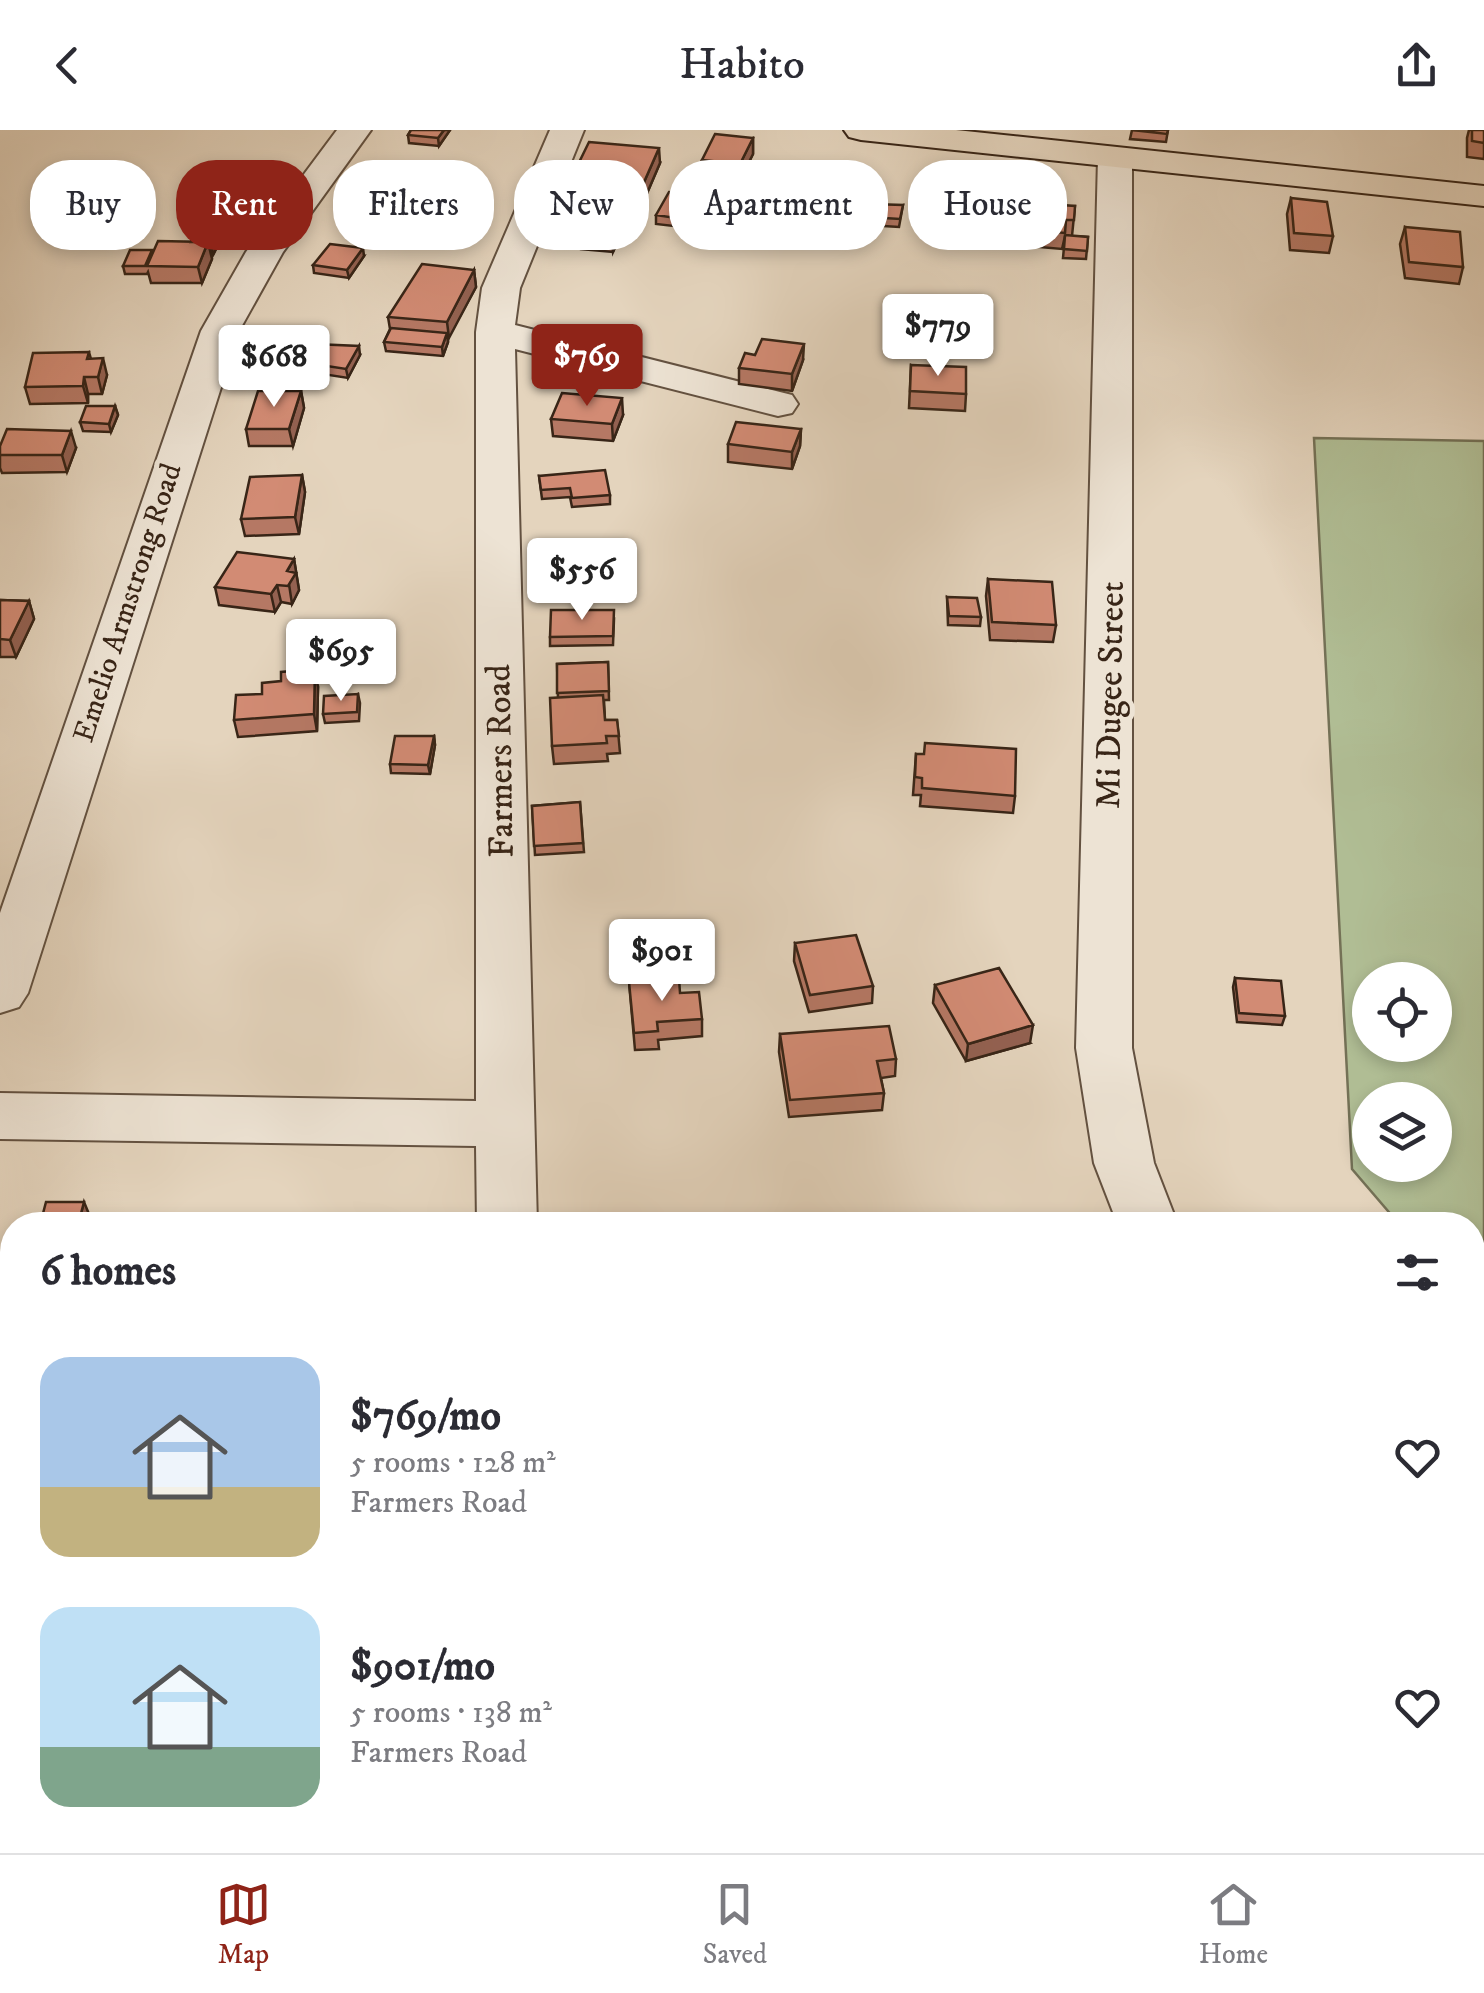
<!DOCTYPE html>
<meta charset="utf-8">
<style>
body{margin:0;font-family:"IM FELL DW Pica",serif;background:#f2f2f3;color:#2b2b33;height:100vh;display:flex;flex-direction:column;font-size:38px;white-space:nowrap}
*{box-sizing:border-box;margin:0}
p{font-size:32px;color:#7c7c81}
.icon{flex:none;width:55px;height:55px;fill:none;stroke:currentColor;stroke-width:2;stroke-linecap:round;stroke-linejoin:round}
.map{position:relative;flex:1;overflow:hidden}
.side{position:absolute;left:0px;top:1082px;width:1485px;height:642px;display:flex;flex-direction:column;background:#fff;border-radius:40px 40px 0 0;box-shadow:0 5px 15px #0003}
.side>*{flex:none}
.top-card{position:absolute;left:30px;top:30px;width:1425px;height:90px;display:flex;gap:20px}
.controls{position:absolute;left:1352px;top:832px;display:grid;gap:20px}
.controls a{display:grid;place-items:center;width:100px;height:100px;border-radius:50%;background:#fff;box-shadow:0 5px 15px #0003;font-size:50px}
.price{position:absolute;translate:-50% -85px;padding:0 22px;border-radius:10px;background:#fff;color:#222;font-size:32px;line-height:65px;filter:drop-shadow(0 2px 5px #0008)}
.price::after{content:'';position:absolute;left:50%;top:60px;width:30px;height:22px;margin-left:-15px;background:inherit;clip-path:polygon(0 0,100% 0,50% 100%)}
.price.current{background:#8f2418;color:#fff}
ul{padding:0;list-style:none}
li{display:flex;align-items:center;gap:30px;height:250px;padding:0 40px}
li span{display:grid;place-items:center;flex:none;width:280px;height:200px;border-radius:30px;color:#555}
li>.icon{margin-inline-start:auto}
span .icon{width:120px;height:120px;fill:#fffc;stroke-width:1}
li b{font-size:42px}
h2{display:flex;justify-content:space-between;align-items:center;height:120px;padding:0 40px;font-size:42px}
.chip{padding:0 35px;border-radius:40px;background:#fff;box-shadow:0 5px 15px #0003;font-size:35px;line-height:90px}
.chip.current{background:#8f2418;color:#fff}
header{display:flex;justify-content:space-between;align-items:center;height:130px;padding:0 40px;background:#fff;font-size:45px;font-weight:600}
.menu{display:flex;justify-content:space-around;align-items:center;height:140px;border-top:2px solid #e1e1e2;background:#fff;font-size:28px;color:#7c7c81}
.menu a{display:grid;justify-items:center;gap:5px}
.menu .current{color:#8f2418}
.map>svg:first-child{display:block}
.green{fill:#b0bd94;stroke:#747156;stroke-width:2.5;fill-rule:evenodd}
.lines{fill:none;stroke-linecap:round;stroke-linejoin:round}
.minor-casing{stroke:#635140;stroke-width:4}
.highway-casing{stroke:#382517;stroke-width:4}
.minor{fill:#ede3d4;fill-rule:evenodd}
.highway{fill:#e4d4bd;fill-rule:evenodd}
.wall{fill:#b57864;stroke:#382517;stroke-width:2.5}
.shaded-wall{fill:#936151;stroke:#382517;stroke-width:2.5}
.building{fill:#d28b74;stroke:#382517;stroke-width:2.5}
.labels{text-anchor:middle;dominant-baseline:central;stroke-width:10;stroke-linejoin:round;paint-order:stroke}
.far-street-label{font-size:30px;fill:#382517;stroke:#ede3d4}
.street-label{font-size:35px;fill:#382517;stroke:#ede3d4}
</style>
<header><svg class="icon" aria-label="back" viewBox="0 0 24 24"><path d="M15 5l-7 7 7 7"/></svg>Habito<svg class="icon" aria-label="share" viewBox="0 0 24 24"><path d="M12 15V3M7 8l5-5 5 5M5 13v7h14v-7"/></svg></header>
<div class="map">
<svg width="1484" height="1723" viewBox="0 0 1484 1723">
<rect width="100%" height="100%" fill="#e4d4bd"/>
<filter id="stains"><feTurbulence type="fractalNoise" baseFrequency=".002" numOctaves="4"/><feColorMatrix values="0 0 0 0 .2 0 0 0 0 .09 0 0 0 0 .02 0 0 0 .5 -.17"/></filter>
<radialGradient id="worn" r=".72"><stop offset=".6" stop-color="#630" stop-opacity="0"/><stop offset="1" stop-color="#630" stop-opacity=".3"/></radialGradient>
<path class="green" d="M1314 308 1484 311V1192L1473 1178 1472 1095H1400L1352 1039ZM1370 850H1435V915H1370ZM1370 970H1435V1035H1370Z"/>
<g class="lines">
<defs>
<path id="minor" d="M337 0H371L283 122 239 201 28 863 19 877 0 883V783L201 201 246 122Z
M550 0H584L520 158 515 195 792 265 798 274 792 283 778 286 515 219 537 1095H477L476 1016 0 1009V963L476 971V202L482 158Z
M1115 18 1127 21 1132 28V918L1154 1033 1178 1095H1118L1094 1033 1076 918 1098 28 1103 21Z
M0 1438H12V1504H0Z
M1472 1512 1484 1517V1599L1472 1594Z
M473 1712H549V1723H473Z"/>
<path id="highway" d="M844 0H956L1484 56V76L861 10 849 7Z"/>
</defs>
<use href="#minor" class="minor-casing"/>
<use href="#highway" class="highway-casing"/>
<use href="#minor" class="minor"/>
<use href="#highway" class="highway"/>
</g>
<path class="wall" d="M411 0H450L439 16 409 13 408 5Z
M1132 0H1168L1166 12 1130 9Z
M1469 0H1484V29L1467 27V8Z
M753 8V24L740 50 702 46V30Z
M660 33 642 75 570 69 569 53Z
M870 40 867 59 846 57V49Z
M695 65V73L682 97 656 94V85Z
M1291 68 1333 106 1329 123 1290 120 1287 84Z
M903 75 899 97 867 95 868 87Z
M1075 76 1072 106 1088 107 1086 129 1063 128 1065 106 1062 119 995 113 997 97 1018 79Z
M1405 97 1463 137 1459 154 1405 148 1400 114Z
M623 100 613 122 581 119V111Z
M217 117 213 125H211L212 129 202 153H151L148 142 147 144H125L123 136 152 123Z
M364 126 349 148 314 143 313 135Z
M474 140 476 157 448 208V212L443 226 386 221 384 212 390 199 388 187Z
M89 222 91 229 107 245 102 264H88V273L30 274 25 257Z
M360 225 348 248 303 241 301 232Z
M803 230 792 261 739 254V238Z
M911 235 966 264 965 281 909 278Z
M301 261 304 278 293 316H249L246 299Z
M115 276 118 285 111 302 83 301 80 292Z
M623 285 613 311 553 306 551 289Z
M801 299 800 316 792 339 728 332V314Z
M0 316 76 318 67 342 2 343 0 338Z
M302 345 305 362 299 404 245 406 241 389Z
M539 346 610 365V374L572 377 570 367 542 369Z
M294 429 299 460 292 474 281 472 275 482 219 475 215 457Z
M988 449 1056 495 1053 512 990 510 986 466Z
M947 467 981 487 980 496 948 495Z
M0 470 29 471 34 489 16 527H0Z
M614 489 613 515 550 516V507Z
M608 532 609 570H604L605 590H617L620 623 607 624 608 631 554 634 552 616 558 568 557 534Z
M318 557 317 601 238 607 234 590 262 564Z
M358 564 360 573 359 591 325 593 323 584Z
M434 606 435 615 430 644 391 643 390 634Z
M916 624 1015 666 1013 683 920 676 921 665H913Z
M580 672 584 722 535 725 532 676Z
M795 813 873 856 872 873 809 882 794 831Z
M1235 848 1285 886 1282 895 1237 892 1233 857Z
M629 852 680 863 702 889V906L658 910 659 919 635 920Z
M935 855 1030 913 966 931 933 873Z
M780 904 896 929 895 946 881 948 884 963 882 980 789 987 779 922Z
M0 1134H12V1246H0Z
M1484 1264V1341L1472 1326V1269Z"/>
<path class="shaded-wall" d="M444 0H450L439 16 438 8Z
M753 8V24L740 50V34Z
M659 18 660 33 642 75 641 59Z
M695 65V73L682 97V89Z
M623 91V100L613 122 612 113Z
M215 108 217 117 213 125 212 117Z
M208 112 212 129 202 153 198 137Z
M363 118 364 126 349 148 347 140Z
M474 140 476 157 449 208 447 192Z
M447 203 448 212 443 226 442 217Z
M804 214 803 230 792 261V244Z
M359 216 360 225 348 248 346 239Z
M103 228 107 245 102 264 98 247Z
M84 247 88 264V273L83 256Z
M301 261 304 278 293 316 289 299Z
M622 268 623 285 613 311 612 294Z
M115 276 118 285 111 302 109 294Z
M801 299 800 316 792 339V322Z
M71 301 76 318 67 342 62 325Z
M302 345 305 362 299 404 295 387Z
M294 429 299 460 292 474 287 441Z
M277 455 281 472 275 482 271 464Z
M29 471 34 489 16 527 10 510Z
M315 539 318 557 317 601 314 584Z
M434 606 435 615 430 644 428 635Z
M1033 895 1030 913 966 931 968 914Z
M84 1072 91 1089 90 1095H78Z"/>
<path class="building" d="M411 0H444L438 8 408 5Z
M1132 0H1168L1167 4Z
M1472 0H1484V13L1472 11Z
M715 4 753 8 740 34 702 30Z
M589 12 659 18 641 59 569 53Z
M849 38 870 40 867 50 846 49Z
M669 62 695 65 682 89 656 85Z
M1291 68 1327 72 1333 106 1294 103Z
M1019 72 1075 76 1074 90H1066L1065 103 997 97 1000 78 1018 79Z
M871 74 903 75 900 89 868 87Z
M591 89 623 91 612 113 581 111Z
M1405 97 1460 102 1463 137 1409 132Z
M1065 105 1088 107 1087 121 1064 119Z
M193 108H215L212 117H209L208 112H191Z
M158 111 208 112 198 137 147 136Z
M330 114 363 118 347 140 313 135Z
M130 120H152L145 136H123Z
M422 134 474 140 447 192 388 187Z
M391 198 447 203 442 217 384 212Z
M762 209 804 214 792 244 739 238 745 223 755 225Z
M314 214 359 216 346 239 301 232Z
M89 222 87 229 103 228 98 247H84L83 256 25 257 33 223Z
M911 235 966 237V264L910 261Z
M258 261H301L289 299H246Z
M562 263 622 268 612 294 551 289Z
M86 276H115L109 294 80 292Z
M736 292 801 299 792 322 728 314Z
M7 299 71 301 62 325H0V316Z
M605 340 610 365 572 368 570 358 541 360 539 346Z
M302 345 295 387 241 389 250 347Z
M237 422 294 429 287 441 296 443 288 456 277 455 271 464 215 457Z
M988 449 1052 452 1056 495 992 492Z
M947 467 977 468 981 487 949 486Z
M0 470 29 471 10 510 0 509Z
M551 480H614L613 506 550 507Z
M608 532 609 561 557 563V534Z
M315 539 314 584 234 590 236 565 262 564V553L281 551V542Z
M358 564 357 582 323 584 324 566Z
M603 565 605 590H617L619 606H606L607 613 552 616 550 568Z
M395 606H434L428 635 390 634Z
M925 613 1016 619 1015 666 922 658V648L915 647 916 624H924Z
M580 672 583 713 534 716 532 676Z
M856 805 873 856 810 865 795 813Z
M999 838 1033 895 968 914 935 855Z
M679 848 680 863 699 862 702 889 657 892 658 901 634 903 629 852Z
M1235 848 1281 851 1285 886 1239 883Z
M889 896 896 929 877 931 884 963 790 970 780 904Z
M46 1072H84L78 1095H40Z
M0 1134H12V1230H0Z
M1484 1264V1327L1472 1312V1269Z"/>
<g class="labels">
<g class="far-street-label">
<text transform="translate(128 473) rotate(-72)">Emelio Armstrong Road</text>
</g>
<g class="street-label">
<text transform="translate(1111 565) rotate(-89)">Mi Dugee Street</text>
<text transform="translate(501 631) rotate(-91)">Farmers Road</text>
</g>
</g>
<rect width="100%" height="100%" filter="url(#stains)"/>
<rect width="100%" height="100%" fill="url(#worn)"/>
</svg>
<div class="controls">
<a><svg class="icon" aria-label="locate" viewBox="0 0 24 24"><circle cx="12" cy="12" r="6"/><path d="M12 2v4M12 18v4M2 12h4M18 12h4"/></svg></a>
<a><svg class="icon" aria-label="layers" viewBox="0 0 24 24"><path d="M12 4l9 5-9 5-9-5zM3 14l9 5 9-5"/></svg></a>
</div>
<b class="price" style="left:938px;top:249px">$779</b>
<b class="price current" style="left:587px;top:279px">$769</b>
<b class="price" style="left:274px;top:280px">$668</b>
<b class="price" style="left:582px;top:493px">$556</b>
<b class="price" style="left:341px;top:574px">$695</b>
<b class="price" style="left:662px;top:874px">$901</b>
<div class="top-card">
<a class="chip">Buy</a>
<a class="chip current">Rent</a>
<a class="chip">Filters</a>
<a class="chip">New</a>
<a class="chip">Apartment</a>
<a class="chip">House</a>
</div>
<section class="side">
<h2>6 homes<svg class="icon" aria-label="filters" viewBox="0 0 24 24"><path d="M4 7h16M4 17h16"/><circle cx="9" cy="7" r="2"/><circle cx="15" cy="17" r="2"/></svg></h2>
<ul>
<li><span style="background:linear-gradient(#a9c7e8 65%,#c2b280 0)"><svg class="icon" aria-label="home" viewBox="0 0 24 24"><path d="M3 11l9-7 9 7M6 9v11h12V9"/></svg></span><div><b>$769/mo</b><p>5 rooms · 128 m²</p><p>Farmers Road</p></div><svg class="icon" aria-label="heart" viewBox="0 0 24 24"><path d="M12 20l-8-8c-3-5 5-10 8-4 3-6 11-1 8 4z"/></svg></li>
<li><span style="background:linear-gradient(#bfe0f5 70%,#7fa58c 0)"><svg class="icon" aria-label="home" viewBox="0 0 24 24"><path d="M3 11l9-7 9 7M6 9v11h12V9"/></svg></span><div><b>$901/mo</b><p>5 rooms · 138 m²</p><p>Farmers Road</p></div><svg class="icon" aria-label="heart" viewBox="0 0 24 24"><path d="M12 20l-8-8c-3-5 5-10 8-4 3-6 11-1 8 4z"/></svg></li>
</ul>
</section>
</div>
<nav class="menu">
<a class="current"><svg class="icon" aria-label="map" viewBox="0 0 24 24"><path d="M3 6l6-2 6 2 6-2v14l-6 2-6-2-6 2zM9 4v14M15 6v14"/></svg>Map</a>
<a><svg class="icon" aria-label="saved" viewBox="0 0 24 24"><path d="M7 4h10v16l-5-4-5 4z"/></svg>Saved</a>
<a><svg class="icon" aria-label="home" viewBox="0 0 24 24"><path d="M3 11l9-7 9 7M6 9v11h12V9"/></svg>Home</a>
</nav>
